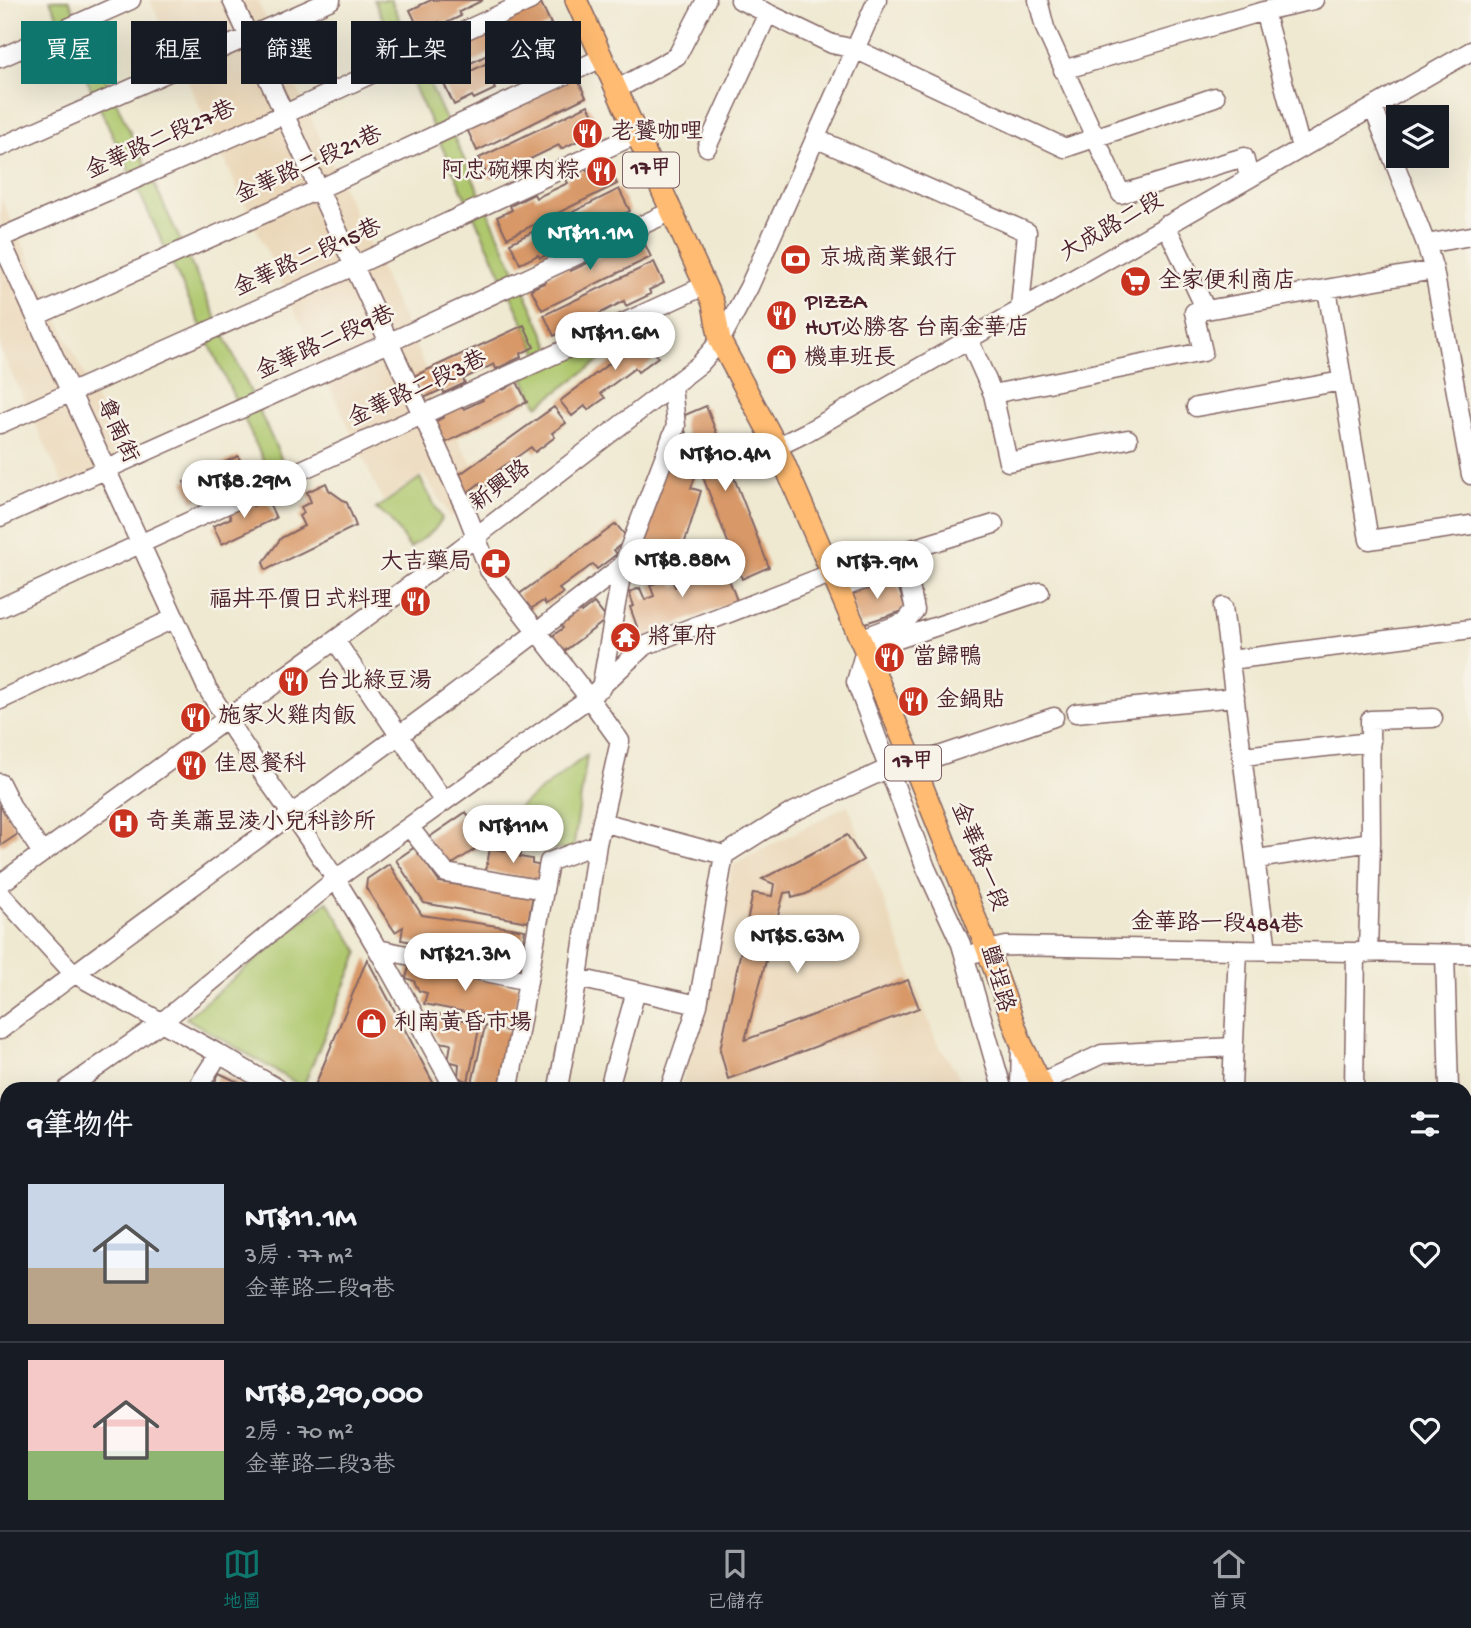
<!DOCTYPE html>
<html lang="zh-TW">
<meta charset="utf-8">
<style>
body{margin:0;font-family:"Gochi Hand","LXGW WenKai TC",sans-serif;background:#242831;color:#f1f3f6;height:100vh;display:flex;flex-direction:column;font-size:26px;white-space:nowrap}
*{box-sizing:border-box;margin:0}
p{font-size:23px;color:#9ea1a6}
.icon{flex:none;width:38px;height:38px;fill:none;stroke:currentColor;stroke-width:2;stroke-linecap:round;stroke-linejoin:round}
.map{position:relative;flex:1;overflow:hidden}
.drawer{position:absolute;left:0px;top:1082px;width:1472px;height:450px;display:flex;flex-direction:column;background:#171b24;border-radius:21px 21px 0 0;box-shadow:0 7px 28px #0002}
.drawer>*{flex:none}
.guide{position:absolute;left:21px;top:21px;width:700px;height:63px;display:flex;gap:14px}
.controls{position:absolute;left:1386px;top:105px;display:grid;gap:14px}
.controls a{display:grid;place-items:center;width:63px;height:63px;border-radius:0px;background:#171b24;box-shadow:0 7px 28px #0002;font-size:35px}
.price{position:absolute;translate:-50% -60px;padding:0 16px;border-radius:24px;background:#fff;color:#222;font-size:23px;line-height:46px;filter:drop-shadow(0 2px 4px #0008)}
.price::after{content:'';position:absolute;left:50%;top:42px;width:21px;height:16px;margin-left:-10px;background:inherit;clip-path:polygon(0 0,100% 0,50% 100%)}
.price.on{background:#0f766e;color:#fff}
ul{padding:0;list-style:none}
li{display:flex;align-items:center;gap:21px;height:175px;padding:0 28px}
li+li{border-top:2px solid #363941}
li span{display:grid;place-items:center;flex:none;width:196px;height:140px;border-radius:0px;color:#555}
li>.icon{margin-inline-start:auto}
span .icon{width:84px;height:84px;fill:#fffc;stroke-width:1}
li b{font-size:30px}
h2{display:flex;justify-content:space-between;align-items:center;height:84px;padding:0 28px;font-size:30px}
.chip{padding:0 24px;border-radius:0px;background:#171b24;box-shadow:0 7px 28px #0002;font-size:24px;line-height:63px}
.chip.on{background:#0f766e;color:#fff}
.tab-bar{display:flex;justify-content:space-around;align-items:center;height:98px;border-top:2px solid #363941;background:#171b24;font-size:19px;color:#9ea1a6}
.tab-bar a{display:grid;justify-items:center;gap:4px}
.tab-bar .on{color:#0f766e}
.map>svg:first-child{display:block}
.built{fill:#ebd8ba}
.green{fill:#afc86e;stroke:#7c744c;stroke-width:2}
.building{fill:#d89867}
.lines{fill:none;stroke-linecap:round;stroke-linejoin:round}
.minor-casing{stroke:#846665;stroke-width:21}
.major-casing{stroke:#846665;stroke-width:24}
.minor{stroke:#fff;stroke-width:18}
.major{stroke:#ffbb71;stroke-width:21}
.labels{text-anchor:middle;dominant-baseline:central;stroke-width:5;stroke-linejoin:round;paint-order:stroke}
.shield{fill:#f7f3e8;stroke:#7e5f64;stroke-width:2}
.shield-label{font-size:21px;font-weight:bold;fill:#4a1f2b}
.poi-label{font-size:23px;fill:#4a1f2b;stroke:#f7f3e8;text-anchor:start}
.street-label{font-size:23px;fill:#4a1f2b;stroke:#f7f3e8}
</style>
<div class="map">
<svg width="1471" height="1530" viewBox="0 0 1471 1530">
<rect width="100%" height="100%" fill="#f7f3e8"/>
<filter id="ink" filterUnits="userSpaceOnUse"><feTurbulence type="fractalNoise" baseFrequency=".0143" numOctaves="2"/><feDisplacementMap in="SourceGraphic" scale="14" xChannelSelector="R" yChannelSelector="G"/><feConvolveMatrix kernelMatrix="1 2 1 2 8 2 1 2 1" color-interpolation-filters="sRGB"/></filter>
<filter id="wash" filterUnits="userSpaceOnUse"><feTurbulence type="fractalNoise" baseFrequency=".00686" numOctaves="4" result="noise"/><feDisplacementMap in="SourceGraphic" scale="28" xChannelSelector="R" yChannelSelector="G"/><feGaussianBlur stdDeviation="1.57" result="paint"/><feColorMatrix in="noise" values="0 0 0 0 0 0 0 0 0 0 0 0 0 0 0 0 0 1.4 0 .05"/><feComposite in="paint" operator="in"/></filter>
<g filter="url(#wash)">
<rect width="100%" height="100%" fill="#efe9d1"/>
<path class="built" d="M150 0H257L462 447 488 491 451 517 423 474 383 501Z
M0 196 124 459 65 487 0 349Z
M848 805 937 1043 967 1088H681L733 865Z"/>
<path class="green" d="M50 0H69L288 473 273 481Z
M374 0H391L557 362 665 312 538 406 523 378 544 367Z
M420 478 442 519 434 530 410 548 389 518 376 509Z
M587 755 573 850 535 849 494 826Z
M327 901 359 952 303 1087 186 1018Z
M0 1177 7 1186V1387L4 1381 0 1383Z
M0 1446 7 1458V1524H18L8 1530H0Z"/>
<g id="blocks">
<path class="building" d="M431 0H483L459 12 461 16 440 26 439 22 420 31 410 10Z
M541 3 551 24 442 77 431 56 469 33 471 37Z
M553 31 564 52 549 59 551 63 526 75 524 70 493 85 495 89 474 99 472 96 454 105 444 84Z
M576 76 586 97 477 151 467 129Z
M588 105 599 126 584 134 586 137 561 149 559 145 528 160 530 164 509 174 507 170 489 179 479 158Z
M607 163 617 184 507 238 497 217 512 210 510 206 534 194 536 198 568 183 566 179 586 169 588 172Z
M619 189 630 211 615 218 616 222 592 234 590 229 559 244 561 248 540 258 538 255 520 264 510 243Z
M641 236 651 257 542 310 531 289 546 282 544 278 569 266 571 271 602 256 600 252 621 241 622 245Z
M654 262 664 283 649 290 651 294 626 306 624 301 593 317 595 321 574 331 573 327 554 336 544 315Z
M524 325 534 347 520 354 521 357 496 369 494 364 463 379 465 383 444 393 443 389 424 398 414 376Z
M657 327 669 342 655 353 658 357 638 372 635 368 601 393 605 398 588 410 585 406 572 416 560 401Z
M517 382 527 402 439 446 429 425 444 417 442 413 461 404 464 409 483 400 481 395 501 385 503 390Z
M706 406 769 567 742 579 683 425 685 415Z
M554 407 566 423 552 433 555 437 535 452 531 447 497 471 500 476 483 487 480 483 467 493 456 477Z
M238 456 247 474 229 483 232 488 210 499 207 494 193 501 184 482Z
M666 463 680 467 678 472 695 477 691 488 701 491 678 564 672 562 670 571 659 567 657 573 650 571 648 577 631 572Z
M326 483 329 490 347 503 356 526 266 570 263 563 281 538 304 526 299 516 304 513 301 507 311 502 307 492Z
M267 499 276 518 222 544 213 526 231 518 228 512 251 501 253 506Z
M616 524 628 539 614 550 617 554 597 569 593 564 559 589 563 593 546 605 543 601 529 610 518 595Z
M722 560 737 601 641 638 630 607 634 606 629 592 640 588 645 600 654 596 650 585 671 577 675 587 683 584 680 574 701 566 705 576 713 573 710 565Z
M895 577 906 610 859 625 848 592Z
M594 603 607 619 559 655 547 640 563 628 559 623 578 608 581 613Z
M0 798 18 834 0 846Z
M466 812 486 842 448 867 428 838Z
M847 835 863 860 806 894 792 898 791 892 784 893 745 1040 908 980 919 1008 728 1079 720 1050 753 893 772 896 774 884 762 879Z
M415 847 439 882 533 895 528 922 424 903 396 860Z
M490 848 521 854 520 857 532 859V864L543 866 541 880 486 871Z
M389 864 422 915 525 930 520 960 401 940 403 927 395 932 366 888 367 879Z
M367 959 436 1088H314Z
M410 964 519 987 512 1021 424 1004 427 993 419 991 414 981 406 978Z
M430 1012 480 1024 468 1082 458 1077 459 1064 448 1061 451 1044 439 1042 427 1020Z
M485 1026 512 1032 499 1088H471Z
M219 1073 250 1088H212Z
M7 1271V1319L4 1314 0 1316V1275Z"/>
</g>
</g>
<g filter="url(#ink)">
<use href="#blocks" fill-opacity="0" stroke="#846665" stroke-width="2"/>
<g class="lines">
<defs>
<path id="minor" d="M740 0 832 44 855 49 1065 148 1215 97
M1038 0 1045 28 1121 194 1244 157 1249 177
M1264 11 1301 148
M0 58 131 0
M1063 70 1264 11 1314 0
M616 90 677 56 706 0
M1373 107 1426 244 1434 270 1471 475
M815 138 1027 232 1020 308
M0 147 331 0
M707 147 768 13
M1166 225 1206 310 1434 270
M0 238 285 114 531 0
M0 239 206 686C245 753 294 814 336 880 379 948 416 1018 454 1088
M1426 244 1471 236
M1327 289 1369 540 1471 525
M36 316 319 189 602 58
M968 338 993 394 1008 462 1128 439
M993 394 1203 352 1194 312 1206 310
M1196 407 1342 381
M0 424 354 266 635 135
M777 447 807 432 1471 51
M0 517 388 343 670 212
M838 589 896 569 908 577 915 610 905 622 860 639
M1223 607 1267 951
M0 608 704 286
M335 640 444 802
M1230 660 1471 629
M601 688 623 565 676 426 672 386
M0 700 175 618
M1076 713 1235 697
M1243 756 1371 742
M0 783 13 809 42 853
M602 822 724 855 791 813 911 758H933L1054 717
M410 828 446 873 544 890
M1257 859 1371 842
M0 884 460 549 700 364 720 341 749 287 877 0
M0 893 73 973 219 1054 277 1088
M378 949 528 981
M975 953 1006 946 1471 954
M1368 953 1371 842 1370 720 1433 718
M1445 954 1449 1088
M578 978 698 1005
M0 1030C206 872 420 726 623 565
M1040 1083 1102 1054 1233 1047
M68 1088 162 1022 336 879 589 698 489 570 464 506 232 0
M197 1088 219 1054
M509 1088 549 862 597 844
M558 1088 578 978 597 844 620 741 589 698 644 646 830 574 994 524
M609 1088 636 991
M670 1088 698 1005 724 855
M1002 1088 961 944 926 868 856 682 865 650 1040 592
M1020 1088 1021 1043
M1232 1088 1238 950
M1354 1088 1356 952
M0 1144 7 1153
M1465 1260 1471 1261
M0 1396 5 1406 7 1405
M261 1524 265 1530
M579 1524 580 1530
M1102 1524 1103 1530
M21 1530 32 1524
M308 1530 318 1524
M691 1530 721 1524
M749 1530 782 1524"/>
<path id="major" d="M576 0 713 303 720 341 777 447 865 650 911 758 982 935 1021 1043 1043 1088
M1243 1524 1245 1530"/>
</defs>
<use href="#minor" class="minor-casing"/>
<use href="#major" class="major-casing"/>
<use href="#minor" class="minor"/>
<use href="#major" class="major"/>
</g>
</g>
<defs>
<symbol id="restaurant-disc" viewBox="-11 -11 22 22"><circle r="9.5" fill="#c8321e" stroke="#f7f3e8"/><path d="M-5-6h1v4h1v-4h1v4h1v-4h1v5L-1.5 .5V6h-2V.5L-5-1ZM5-6V6H3V1.5H1.5Q1.5-4 5-6Z" fill="#fff"/></symbol>
<symbol id="bank-disc" viewBox="-11 -11 22 22"><circle r="9.5" fill="#c8321e" stroke="#f7f3e8"/><path d="M-6-4H6V4H-6ZM0-2.3a2.3 2.3 0 1 0 0 4.6a2.3 2.3 0 1 0 0-4.6Z" fill="#fff"/></symbol>
<symbol id="supermarket-disc" viewBox="-11 -11 22 22"><circle r="9.5" fill="#c8321e" stroke="#f7f3e8"/><path d="M-6-5.5h2.5l.6 2H6L4.5 2H-2.5L-4.4-4H-6ZM-1.5 3.2a1.3 1.3 0 1 0 .1 0ZM3 3.2a1.3 1.3 0 1 0 .1 0Z" fill="#fff"/></symbol>
<symbol id="shop-disc" viewBox="-11 -11 22 22"><circle r="9.5" fill="#c8321e" stroke="#f7f3e8"/><path d="M-5-2.5h2.3a2.7 3.5 0 0 1 5.4 0H5L5.5 6h-11ZM-1.5-2.5h3a1.5 2.3 0 0 0-3 0Z" fill="#fff"/></symbol>
<symbol id="pharmacy-disc" viewBox="-11 -11 22 22"><circle r="9.5" fill="#c8321e" stroke="#f7f3e8"/><path d="M-2-6h4v4h4v4h-4v4h-4v-4h-4v-4h4Z" fill="#fff"/></symbol>
<symbol id="temple-disc" viewBox="-11 -11 22 22"><circle r="9.5" fill="#c8321e" stroke="#f7f3e8"/><path d="M0-6L5-2H3V0L6.5 2.5H4V6H1.5V3h-3V6H-4V2.5H-6.5L-3 0V-2H-5Z" fill="#fff"/></symbol>
<symbol id="hospital-disc" viewBox="-11 -11 22 22"><circle r="9.5" fill="#c8321e" stroke="#f7f3e8"/><path d="M-5-5h3v3.5h4V-5h3V5h-3V1.5h-4V5h-3Z" fill="#fff"/></symbol>
</defs>
<g fill-rule="evenodd">
<use href="#restaurant-disc" x="570" y="116" width="35" height="35"/>
<use href="#restaurant-disc" x="584" y="154" width="35" height="35"/>
<use href="#bank-disc" x="778" y="242" width="35" height="35"/>
<use href="#supermarket-disc" x="1118" y="264" width="35" height="35"/>
<use href="#restaurant-disc" x="764" y="298" width="35" height="35"/>
<use href="#shop-disc" x="764" y="342" width="35" height="35"/>
<use href="#pharmacy-disc" x="478" y="546" width="35" height="35"/>
<use href="#restaurant-disc" x="398" y="584" width="35" height="35"/>
<use href="#temple-disc" x="608" y="620" width="35" height="35"/>
<use href="#restaurant-disc" x="872" y="640" width="35" height="35"/>
<use href="#restaurant-disc" x="276" y="664" width="35" height="35"/>
<use href="#restaurant-disc" x="896" y="684" width="35" height="35"/>
<use href="#restaurant-disc" x="178" y="700" width="35" height="35"/>
<use href="#restaurant-disc" x="174" y="748" width="35" height="35"/>
<use href="#hospital-disc" x="106" y="806" width="35" height="35"/>
<use href="#shop-disc" x="354" y="1006" width="35" height="35"/>
</g>
<g class="labels">
<g class="shield">
<rect x="623" y="152.5" width="56" height="35" rx="5"/>
<rect x="885" y="745.5" width="56" height="35" rx="5"/>
</g>
<g class="shield-label">
<text x="651" y="170">17甲</text>
<text x="913" y="763">17甲</text>
</g>
<g class="poi-label">
<text x="611" y="133">老饕咖哩</text>
<text x="579" y="172" text-anchor="end">阿忠碗粿肉粽</text>
<text x="819" y="259">京城商業銀行</text>
<text x="1158" y="282">全家便利商店</text>
<text x="805" y="303">PIZZA<tspan x="805" dy="26">HUT必勝客 台南金華店</tspan></text>
<text x="804" y="359">機車班長</text>
<text x="472" y="563" text-anchor="end">大吉藥局</text>
<text x="393" y="601" text-anchor="end">福丼平價日式料理</text>
<text x="648" y="638">將軍府</text>
<text x="913" y="658">當歸鴨</text>
<text x="317" y="682">台北綠豆湯</text>
<text x="936" y="701">金鍋貼</text>
<text x="218" y="717">施家火雞肉飯</text>
<text x="214" y="765">佳恩餐科</text>
<text x="146" y="823">奇美蕭昱淩小兒科診所</text>
<text x="394" y="1024">利南黃昏市場</text>
</g>
<g class="street-label">
<text transform="translate(161 141) rotate(-24)">金華路二段27巷</text>
<text transform="translate(309 166) rotate(-24)">金華路二段21巷</text>
<text transform="translate(1112 228) rotate(-30)">大成路二段</text>
<text transform="translate(308 259) rotate(-24)">金華路二段15巷</text>
<text transform="translate(326 344) rotate(-24)">金華路二段9巷</text>
<text transform="translate(418 390) rotate(-25)">金華路二段3巷</text>
<text transform="translate(116 431) rotate(65)">尊南街</text>
<text transform="translate(501 487) rotate(-37)">新興路</text>
<text transform="translate(978 857) rotate(68)">金華路一段</text>
<text transform="translate(1217 925) rotate(1)">金華路一段484巷</text>
<text transform="translate(996 979) rotate(74)">鹽埕路</text>
</g>
</g>
</svg>
<div class="controls">
<a><svg class="icon" aria-label="layers" viewBox="0 0 24 24"><path d="M12 4l9 5-9 5-9-5zM3 14l9 5 9-5"/></svg></a>
</div>
<b class="price on" style="left:590px;top:272px">NT$11.1M</b>
<b class="price" style="left:615px;top:372px">NT$11.6M</b>
<b class="price" style="left:725px;top:493px">NT$10.4M</b>
<b class="price" style="left:244px;top:520px">NT$8.29M</b>
<b class="price" style="left:682px;top:599px">NT$8.88M</b>
<b class="price" style="left:877px;top:601px">NT$7.9M</b>
<b class="price" style="left:513px;top:865px">NT$11M</b>
<b class="price" style="left:797px;top:975px">NT$5.63M</b>
<b class="price" style="left:465px;top:993px">NT$21.3M</b>
<div class="guide">
<a class="chip on">買屋</a>
<a class="chip">租屋</a>
<a class="chip">篩選</a>
<a class="chip">新上架</a>
<a class="chip">公寓</a>
</div>
<section class="drawer">
<h2>9筆物件<svg class="icon" aria-label="filters" viewBox="0 0 24 24"><path d="M4 7h16M4 17h16"/><circle cx="9" cy="7" r="2"/><circle cx="15" cy="17" r="2"/></svg></h2>
<ul>
<li><span style="background:linear-gradient(#c9d6e8 60%,#b9a48a 0)"><svg class="icon" aria-label="home" viewBox="0 0 24 24"><path d="M3 11l9-7 9 7M6 9v11h12V9"/></svg></span><div><b>NT$11.1M</b><p>3房 · 77 m²</p><p>金華路二段9巷</p></div><svg class="icon" aria-label="heart" viewBox="0 0 24 24"><path d="M12 20l-8-8c-3-5 5-10 8-4 3-6 11-1 8 4z"/></svg></li>
<li><span style="background:linear-gradient(#f6c9c9 65%,#8fb573 0)"><svg class="icon" aria-label="home" viewBox="0 0 24 24"><path d="M3 11l9-7 9 7M6 9v11h12V9"/></svg></span><div><b>NT$8,290,000</b><p>2房 · 70 m²</p><p>金華路二段3巷</p></div><svg class="icon" aria-label="heart" viewBox="0 0 24 24"><path d="M12 20l-8-8c-3-5 5-10 8-4 3-6 11-1 8 4z"/></svg></li>
</ul>
</section>
</div>
<nav class="tab-bar">
<a class="on"><svg class="icon" aria-label="map" viewBox="0 0 24 24"><path d="M3 6l6-2 6 2 6-2v14l-6 2-6-2-6 2zM9 4v14M15 6v14"/></svg>地圖</a>
<a><svg class="icon" aria-label="saved" viewBox="0 0 24 24"><path d="M7 4h10v16l-5-4-5 4z"/></svg>已儲存</a>
<a><svg class="icon" aria-label="home" viewBox="0 0 24 24"><path d="M3 11l9-7 9 7M6 9v11h12V9"/></svg>首頁</a>
</nav>
